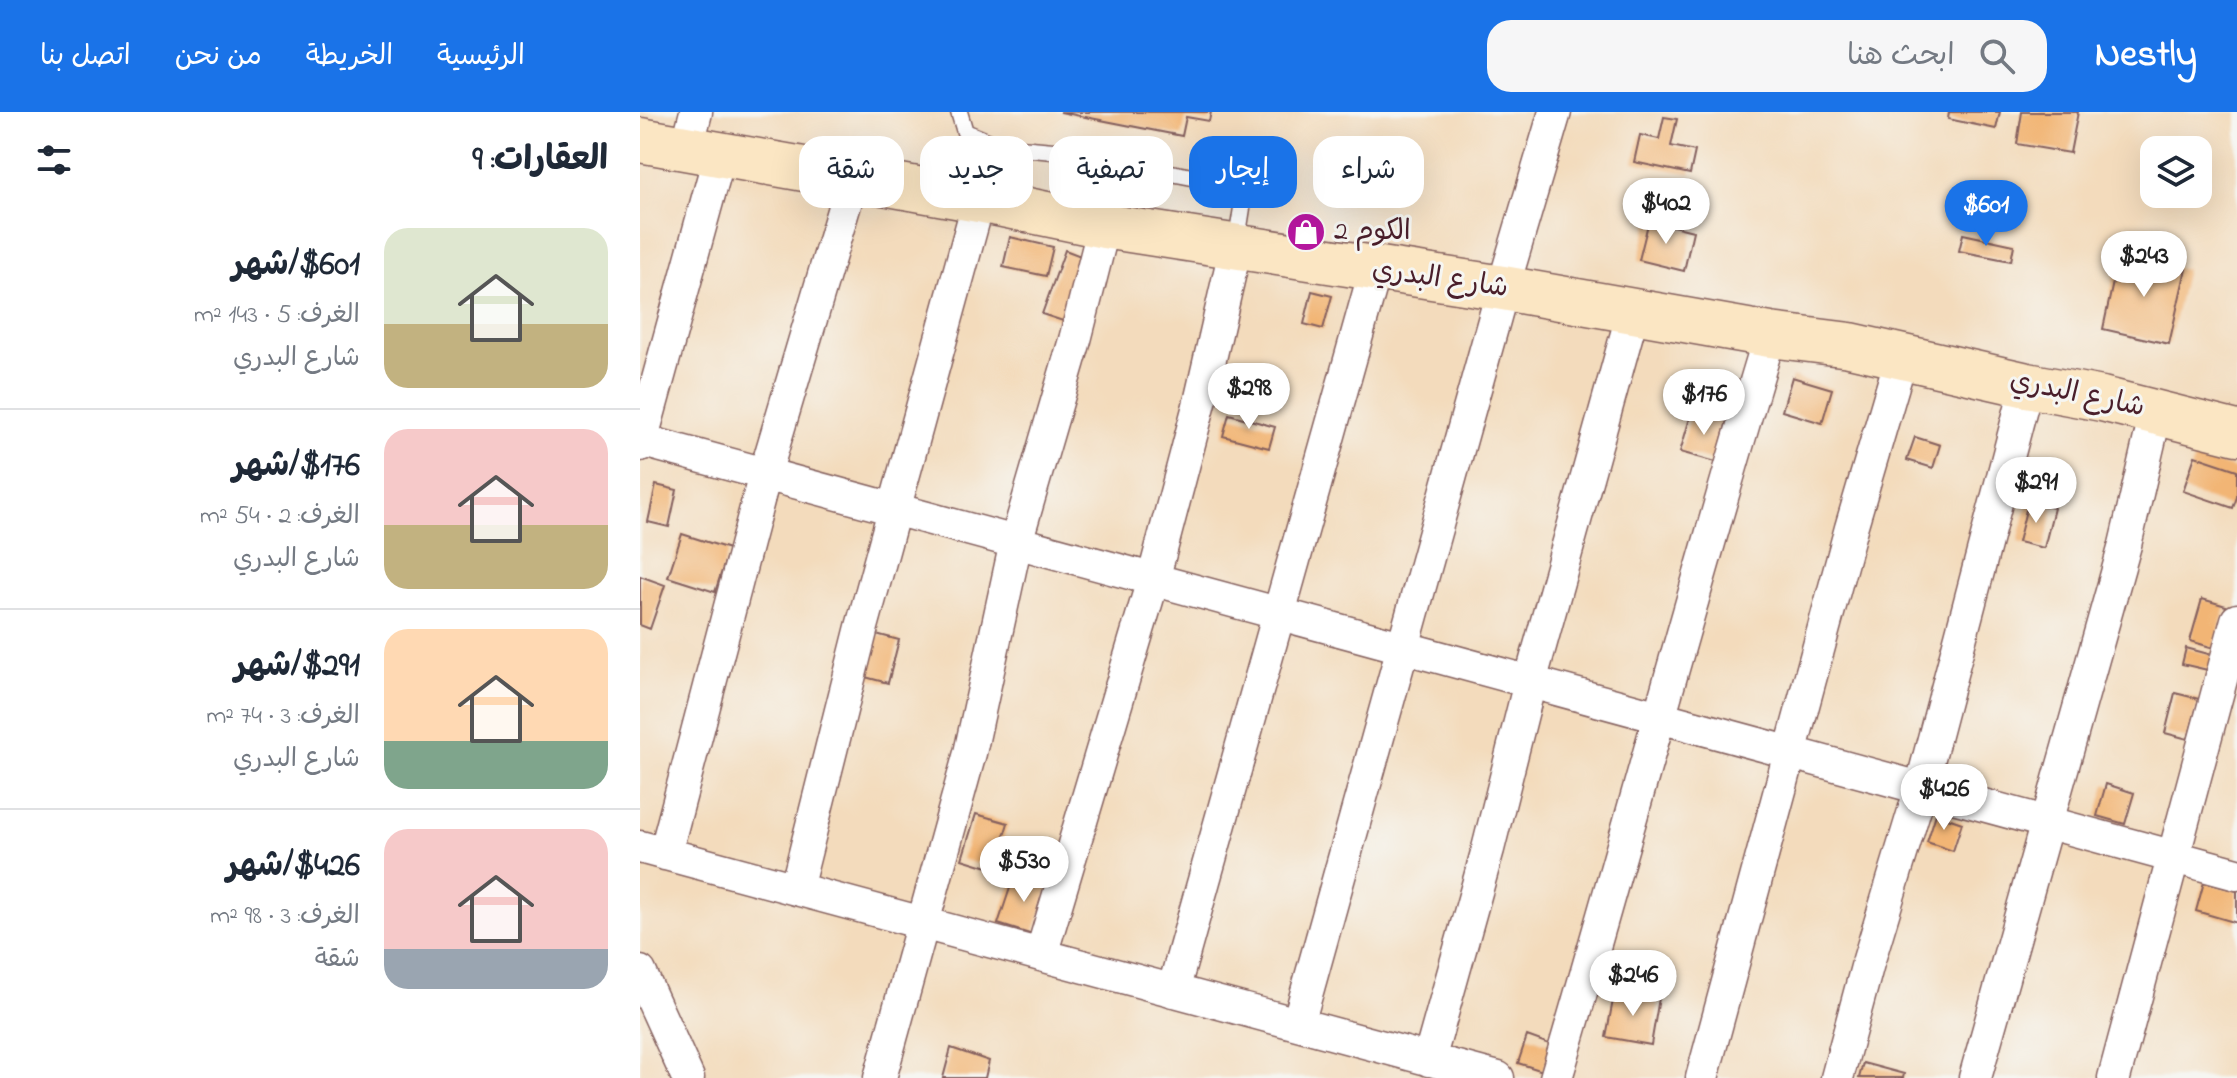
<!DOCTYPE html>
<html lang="ar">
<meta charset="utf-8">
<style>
body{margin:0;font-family:"Indie Flower","Playpen Sans Arabic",sans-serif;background:#f6f6f7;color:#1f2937;direction:rtl;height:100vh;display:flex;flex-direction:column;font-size:30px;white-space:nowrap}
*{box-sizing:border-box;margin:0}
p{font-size:26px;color:#747a83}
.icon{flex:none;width:44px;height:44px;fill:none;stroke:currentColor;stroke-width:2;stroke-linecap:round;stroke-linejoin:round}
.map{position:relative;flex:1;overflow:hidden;direction:ltr}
.panel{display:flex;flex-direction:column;background:#fff;width:640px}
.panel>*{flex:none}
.hud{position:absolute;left:24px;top:24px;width:760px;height:72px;direction:rtl;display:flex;gap:16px}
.fabs{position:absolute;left:1500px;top:24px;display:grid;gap:16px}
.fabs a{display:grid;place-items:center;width:72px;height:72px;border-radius:16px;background:#fff;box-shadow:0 8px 32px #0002;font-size:40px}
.price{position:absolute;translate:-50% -68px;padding:0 18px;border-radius:28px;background:#fff;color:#222;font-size:26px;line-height:52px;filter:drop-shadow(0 2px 4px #0008)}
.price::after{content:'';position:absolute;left:50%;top:48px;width:24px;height:18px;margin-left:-12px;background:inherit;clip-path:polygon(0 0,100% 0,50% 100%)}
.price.active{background:#1a73e8;color:#fff}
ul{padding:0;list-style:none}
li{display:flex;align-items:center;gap:24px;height:200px;padding:0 32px}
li+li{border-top:2px solid #e0e1e3}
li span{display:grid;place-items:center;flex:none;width:224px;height:160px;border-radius:24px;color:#555}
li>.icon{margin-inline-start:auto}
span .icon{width:96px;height:96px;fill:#fffc;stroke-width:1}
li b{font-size:34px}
h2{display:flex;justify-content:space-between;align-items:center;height:96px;padding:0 32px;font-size:34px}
.chip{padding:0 28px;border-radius:24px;background:#fff;box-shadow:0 8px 32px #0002;font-size:28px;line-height:72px}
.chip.active{background:#1a73e8;color:#fff}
header{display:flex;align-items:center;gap:48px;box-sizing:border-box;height:112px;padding:0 40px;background:#1a73e8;color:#fff}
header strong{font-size:38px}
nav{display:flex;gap:44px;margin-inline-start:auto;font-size:28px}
.search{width:560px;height:72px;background:#f6f6f7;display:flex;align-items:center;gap:20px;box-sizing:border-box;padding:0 28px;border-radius:24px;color:#747a83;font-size:30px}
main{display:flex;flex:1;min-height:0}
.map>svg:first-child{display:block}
.building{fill:#f2b575}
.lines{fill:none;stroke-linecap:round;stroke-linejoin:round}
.lane-casing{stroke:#85615e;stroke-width:19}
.street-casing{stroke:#85615e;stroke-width:35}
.secondary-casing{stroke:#85615e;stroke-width:47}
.lane{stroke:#fff;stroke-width:16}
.street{stroke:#fff;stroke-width:32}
.secondary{stroke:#fbe6c3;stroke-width:44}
.labels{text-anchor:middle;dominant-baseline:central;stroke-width:6;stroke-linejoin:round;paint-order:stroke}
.poi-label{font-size:28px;fill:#4a1f2b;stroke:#f6f6f2;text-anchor:start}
.street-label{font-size:28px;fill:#4a1f2b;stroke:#f6f6f2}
</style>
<header>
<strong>Nestly</strong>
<div class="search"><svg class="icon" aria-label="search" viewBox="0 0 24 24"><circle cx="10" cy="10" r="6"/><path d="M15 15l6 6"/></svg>ابحث هنا</div>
<nav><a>الرئيسية</a><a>الخريطة</a><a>من نحن</a><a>اتصل بنا</a></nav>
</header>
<main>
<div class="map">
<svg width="1597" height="966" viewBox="0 0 1597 966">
<rect width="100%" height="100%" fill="#f6f6f2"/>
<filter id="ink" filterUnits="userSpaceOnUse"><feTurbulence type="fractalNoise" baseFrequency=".0125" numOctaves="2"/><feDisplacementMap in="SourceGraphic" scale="16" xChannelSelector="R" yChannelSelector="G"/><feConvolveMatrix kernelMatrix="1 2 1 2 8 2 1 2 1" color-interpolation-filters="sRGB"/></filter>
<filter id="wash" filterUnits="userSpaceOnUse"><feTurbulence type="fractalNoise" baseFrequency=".006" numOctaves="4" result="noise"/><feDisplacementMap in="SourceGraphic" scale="32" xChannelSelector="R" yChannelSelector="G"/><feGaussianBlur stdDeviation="1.8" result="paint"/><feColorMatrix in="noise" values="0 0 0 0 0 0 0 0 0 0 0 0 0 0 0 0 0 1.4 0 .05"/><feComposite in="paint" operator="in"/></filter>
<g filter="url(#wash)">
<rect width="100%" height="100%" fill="#f3dbbc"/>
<g id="blocks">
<path class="building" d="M420 0H571L569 9 546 5 542 24Z
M1309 0H1360L1356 17 1308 7Z
M1382 0H1438L1430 41 1377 32Z
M1024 5 1037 7 1031 34 1055 39 1050 62 994 50 1000 23 1019 27Z
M1009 108 1053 119 1044 159 999 148Z
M1323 122 1374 133 1371 149 1319 139Z
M370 125 413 135 406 164 363 155Z
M425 138 446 146 423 209 402 202Z
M1479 142 1546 157 1529 232 1463 217Z
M672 179 692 184 683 217 664 212Z
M1152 265 1192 277 1182 311 1142 299Z
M1052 299 1087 309 1076 350 1040 340Z
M589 302 635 315 629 336 583 324Z
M1275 325 1300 333 1293 356 1267 348Z
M1555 344 1597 358V385L1593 396 1543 379Z
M16 373 37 378 29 415 8 410Z
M1388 390 1414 396 1404 436 1378 430Z
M42 422 89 437 75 480 28 465Z
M0 464 25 473 10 517 0 513Z
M1562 487 1586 494 1574 536 1550 529Z
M236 522 259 528 248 571 225 565Z
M1546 536 1576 544 1572 559 1542 552Z
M1535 581 1559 587 1548 627 1525 621Z
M1466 672 1494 681 1485 712 1457 704Z
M336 702 368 711 354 757 322 747Z
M1296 702 1322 711 1313 739 1287 730Z
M375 761 410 772 393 823 358 812Z
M1564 770 1597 779V811L1556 799Z
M975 878 1019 886 1011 933 966 925Z
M887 924 912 933 903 959 878 951Z
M311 936 349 949 345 966H303Z
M1223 951 1264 962 1263 966H1219Z"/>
</g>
</g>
<g filter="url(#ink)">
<use href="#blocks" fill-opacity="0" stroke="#85615e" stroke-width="2"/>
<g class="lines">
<defs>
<path id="lane" d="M319 0 325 20 359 34 424 40 598 74 602 96 596 134"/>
<path id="street" d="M47 36 56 0
M0 328 1597 762
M0 333 80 42
M0 735 858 966
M25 742 125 362 213 65
M156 777 222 515 339 88
M401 843 513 468 561 286 596 134
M0 860 48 966
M533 879 735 159
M658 912 863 176 915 0
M789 948 848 737 890 570 993 200
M240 966 330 641 376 430 435 228 464 114
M916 966C989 719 1055 470 1130 223
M1062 966 1211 416 1262 243
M1197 966 1228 851 1281 676 1387 273
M1335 966 1485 433 1516 300
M1474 966 1597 508"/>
<path id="secondary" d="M0 28 339 88 464 114 863 176 1130 223 1210 233 1387 273 1462 287 1597 321"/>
</defs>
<use href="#lane" class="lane-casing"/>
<use href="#street" class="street-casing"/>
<use href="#secondary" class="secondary-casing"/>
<use href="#lane" class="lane"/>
<use href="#street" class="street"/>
<use href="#secondary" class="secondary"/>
</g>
</g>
<defs>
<symbol id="shop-disc" viewBox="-11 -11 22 22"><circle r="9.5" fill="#b5179e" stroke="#f6f6f2"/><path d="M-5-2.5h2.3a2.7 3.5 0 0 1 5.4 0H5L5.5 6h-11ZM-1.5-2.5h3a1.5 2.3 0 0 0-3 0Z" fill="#fff"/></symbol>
</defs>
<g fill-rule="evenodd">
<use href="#shop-disc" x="644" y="98" width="44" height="44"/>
</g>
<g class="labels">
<g class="poi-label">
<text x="694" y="120">الكوم 2</text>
</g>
<g class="street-label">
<text transform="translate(800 168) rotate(8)">شارع البدري</text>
<text transform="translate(1437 283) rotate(12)">شارع البدري</text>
</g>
</g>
</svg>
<div class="fabs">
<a><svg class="icon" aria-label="layers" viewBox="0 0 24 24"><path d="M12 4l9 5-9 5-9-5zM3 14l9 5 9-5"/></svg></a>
</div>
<b class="price" style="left:1026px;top:134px">$402</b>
<b class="price active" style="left:1346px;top:136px">$601</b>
<b class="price" style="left:1504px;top:187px">$243</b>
<b class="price" style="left:609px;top:319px">$298</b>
<b class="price" style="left:1064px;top:325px">$176</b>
<b class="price" style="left:1396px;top:413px">$291</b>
<b class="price" style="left:1304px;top:720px">$426</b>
<b class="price" style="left:384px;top:792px">$530</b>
<b class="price" style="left:993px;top:906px">$246</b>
<div class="hud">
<a class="chip">شراء</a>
<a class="chip active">إيجار</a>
<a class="chip">تصفية</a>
<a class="chip">جديد</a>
<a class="chip">شقة</a>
</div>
</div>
<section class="panel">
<h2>العقارات: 9<svg class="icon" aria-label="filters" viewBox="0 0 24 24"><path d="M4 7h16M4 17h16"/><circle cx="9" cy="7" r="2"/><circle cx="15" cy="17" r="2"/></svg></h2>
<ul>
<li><span style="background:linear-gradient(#dfe7d0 60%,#c2b280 0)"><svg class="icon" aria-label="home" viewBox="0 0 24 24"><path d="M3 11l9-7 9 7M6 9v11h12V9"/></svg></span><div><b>$601/شهر</b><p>الغرف: 5 · 143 m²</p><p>شارع البدري</p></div></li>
<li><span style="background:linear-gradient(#f6c9c9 60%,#c2b280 0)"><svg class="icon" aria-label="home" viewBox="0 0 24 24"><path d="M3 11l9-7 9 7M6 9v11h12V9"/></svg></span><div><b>$176/شهر</b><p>الغرف: 2 · 54 m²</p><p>شارع البدري</p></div></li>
<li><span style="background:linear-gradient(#ffd9b3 70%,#7fa58c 0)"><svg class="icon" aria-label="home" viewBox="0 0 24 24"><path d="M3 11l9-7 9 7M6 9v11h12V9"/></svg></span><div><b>$291/شهر</b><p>الغرف: 3 · 74 m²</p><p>شارع البدري</p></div></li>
<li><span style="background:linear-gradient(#f6c9c9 75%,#9aa5b1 0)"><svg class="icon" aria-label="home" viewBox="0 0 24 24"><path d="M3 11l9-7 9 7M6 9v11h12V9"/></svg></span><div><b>$426/شهر</b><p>الغرف: 3 · 98 m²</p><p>شقة</p></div></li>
</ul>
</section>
</main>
